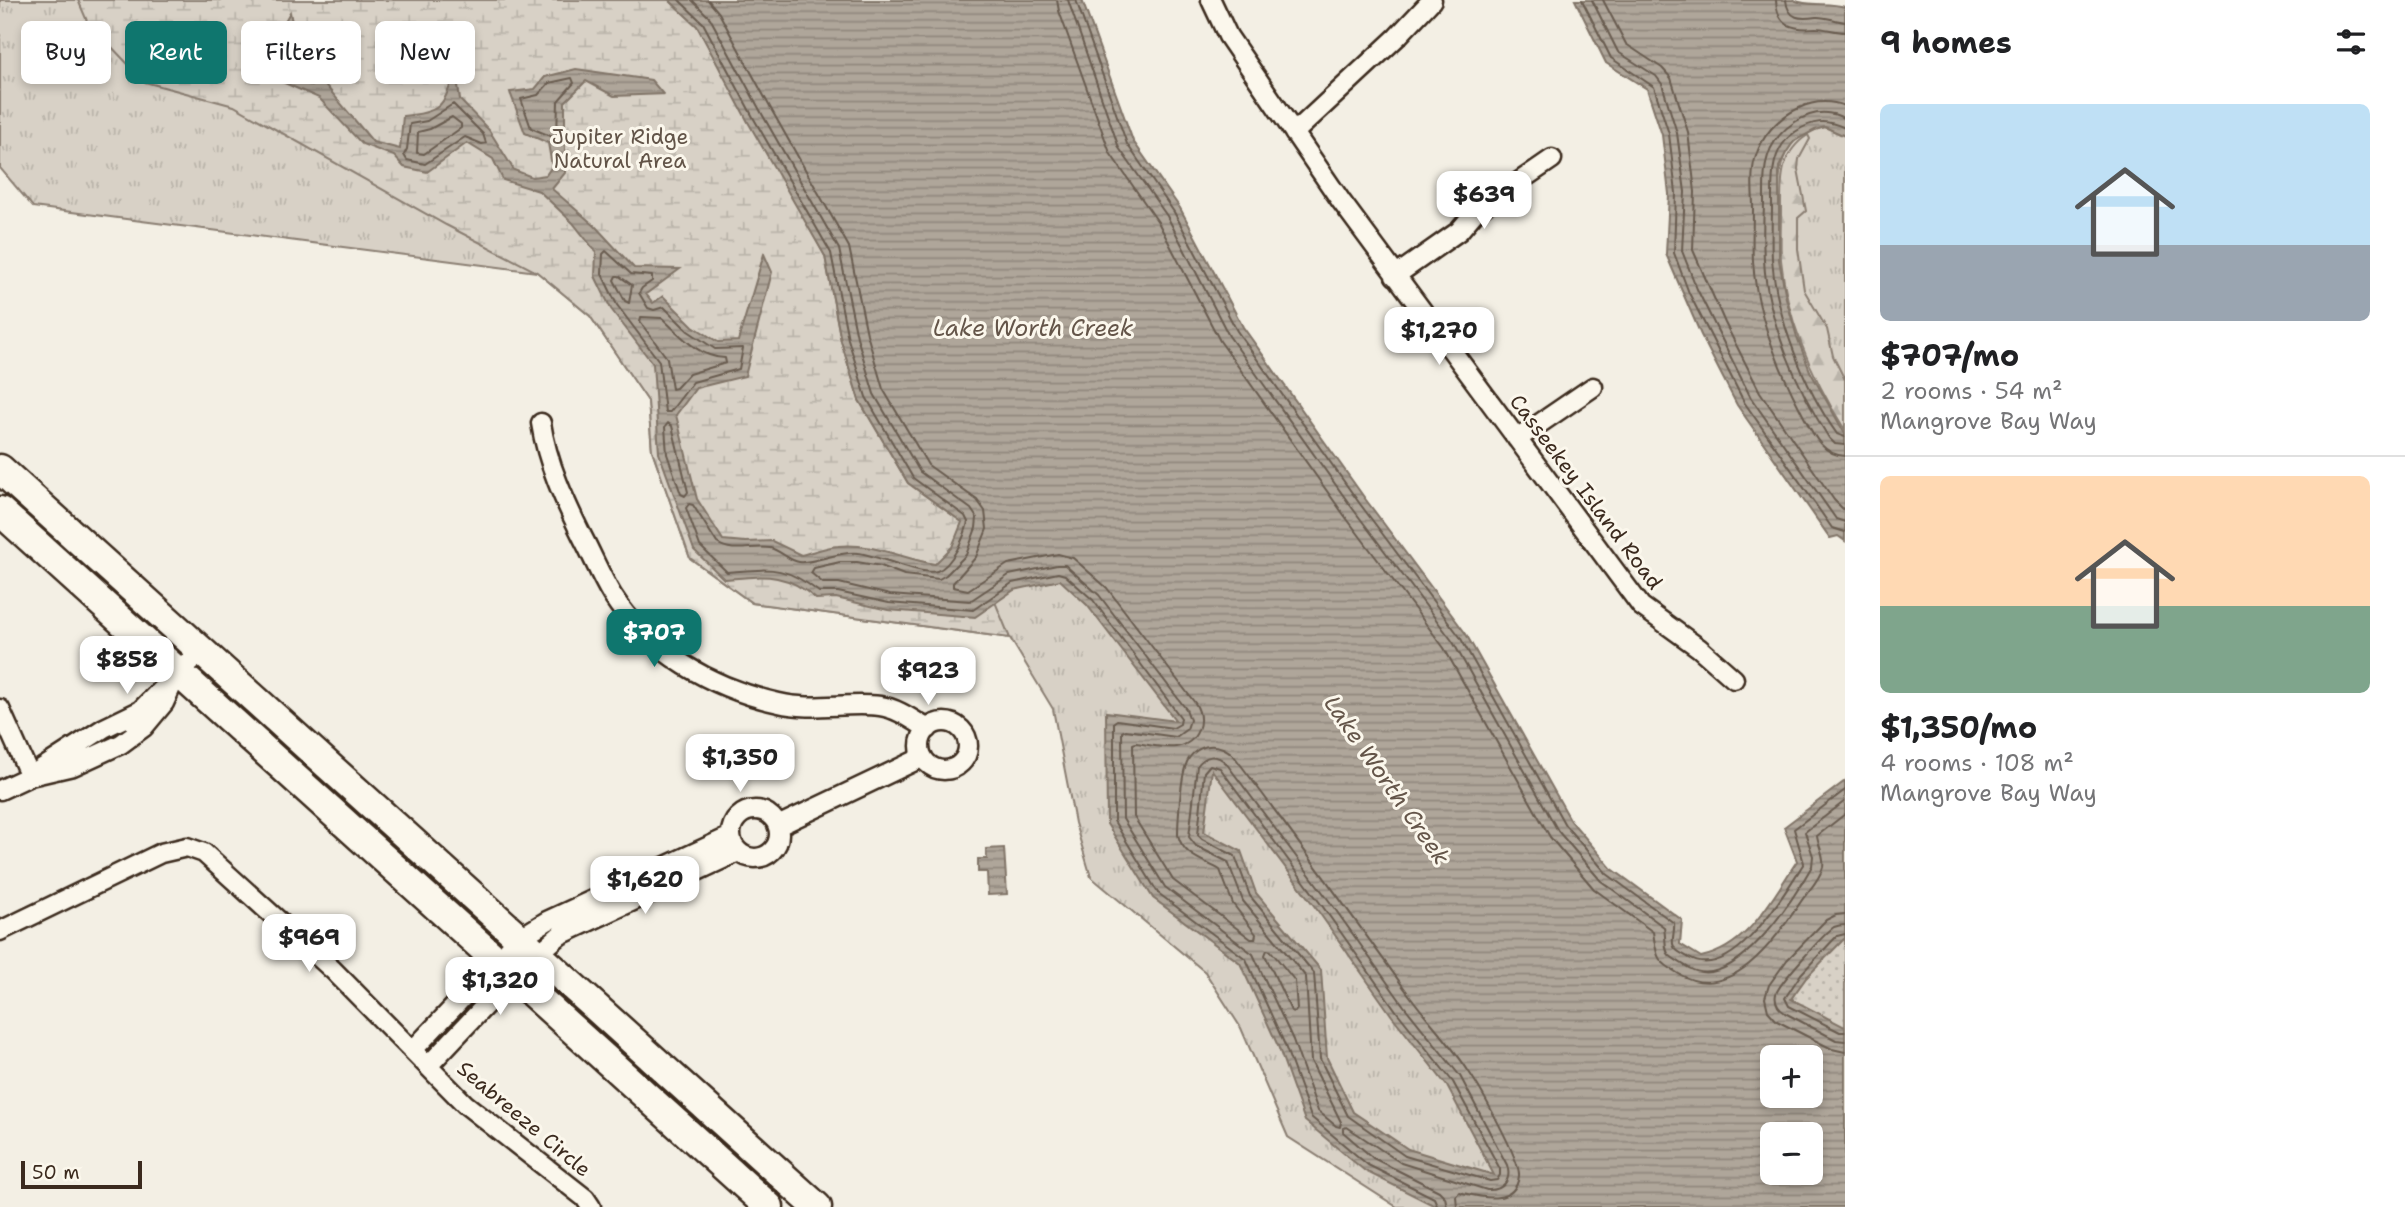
<!DOCTYPE html>
<meta charset="utf-8">
<style>
body{margin:0;font-family:"Shantell Sans",sans-serif;background:#f6f6f6;color:#202124;height:100vh;display:flex;flex-direction:column;font-size:26px;white-space:nowrap}
*{box-sizing:border-box;margin:0}
p{font-size:23px;color:#757577}
.icon{flex:none;width:38px;height:38px;fill:none;stroke:currentColor;stroke-width:2;stroke-linecap:round;stroke-linejoin:round}
.map{position:relative;flex:1;overflow:hidden}
.side{display:flex;flex-direction:column;background:#fff;width:560px}
.side>*{flex:none}
.guide{position:absolute;left:21px;top:21px;width:665px;height:63px;display:flex;gap:14px}
.tools{position:absolute;left:1760px;top:1045px;display:grid;gap:14px}
.tools a{display:grid;place-items:center;width:63px;height:63px;border-radius:10px;background:#fff;box-shadow:0 4px 10px #0003;font-size:35px}
.scale{position:absolute;left:21px;bottom:18px;width:121px;box-sizing:border-box;padding-left:7px;border:4px solid #3b2a1e;border-top:0;font-size:19px;line-height:24px;white-space:nowrap;color:#3b2a1e;-webkit-text-stroke:5px #fbf7ec;paint-order:stroke}
.price{position:absolute;translate:-50% -60px;padding:0 16px;border-radius:14px;background:#fff;color:#222;font-size:23px;line-height:46px;filter:drop-shadow(0 2px 4px #0008)}
.price::after{content:'';position:absolute;left:50%;top:42px;width:21px;height:16px;margin-left:-10px;background:inherit;clip-path:polygon(0 0,100% 0,50% 100%)}
.price.on{background:#0f766e;color:#fff}
ul{padding:0;list-style:none}
li{display:grid;align-content:center;gap:14px;height:371px;padding:0 35px}
li+li{border-top:2px solid #e0e0e0}
li span{display:grid;place-items:center;height:217px;border-radius:10px;color:#555}
li>.icon{margin-inline-start:auto}
span .icon{width:126px;height:126px;fill:#fffc;stroke-width:1}
li b{font-size:30px}
h2{display:flex;justify-content:space-between;align-items:center;height:84px;padding:0 35px;font-size:30px}
.tag{padding:0 24px;border-radius:10px;background:#fff;box-shadow:0 4px 10px #0003;font-size:24px;line-height:63px}
.tag.on{background:#0f766e;color:#fff}
main{display:flex;flex:1;min-height:0}
.map>svg:first-child{display:block}
.grass{fill:url(#grass-tufts);stroke:#8a7e72;stroke-width:2}
.forest{fill:url(#forest-firs);stroke:#8a7e72;stroke-width:2}
.wetland{fill:url(#wetland-marsh);stroke:#8a7e72;stroke-width:2}
.park{fill:url(#park-dots);stroke:#8a7e72;stroke-width:2}
.water{fill:url(#water-rules);stroke:#817468;stroke-width:2;fill-rule:evenodd}
.lines{fill:none;stroke-linecap:round;stroke-linejoin:round}
.shore{stroke:#695c50;stroke-width:2}
.minor-casing{stroke:#3b2a1e;stroke-width:23}
.primary-casing{stroke:#3b2a1e;stroke-width:33}
.minor{stroke:#fbf7ec;stroke-width:18}
.primary{stroke:#fbf7ec;stroke-width:28}
.labels{text-anchor:middle;dominant-baseline:central;stroke-width:6;stroke-linejoin:round;paint-order:stroke}
.park-label{font-size:21px;fill:#625448;stroke:#fbf7ec}
.street-label{font-size:21px;fill:#3b2a1e;stroke:#fbf7ec}
.water-label{font-size:23px;font-style:italic;fill:#645549;stroke:#fbf7ec}
</style>
<main>
<div class="map">
<svg width="1845" height="1207" viewBox="0 0 1845 1207">
<defs>
<pattern id="grass-tufts" width="24" height="20" patternUnits="userSpaceOnUse" patternTransform="scale(1.75)"><rect width="24" height="20" fill="#d8d1c6"/><path d="M3 7l-1-3M5 7V3M7 7l1-3M15 17l-1-3M17 17v-4M19 17l1-3" fill="none" stroke="#bab4aa"/></pattern>
<pattern id="forest-firs" width="22" height="20" patternUnits="userSpaceOnUse" patternTransform="scale(1.75)"><rect width="22" height="20" fill="#d8d1c6"/><path d="M5 1l3.5 6h-7zM16 11l3.5 6h-7z" fill="#bab4aa"/></pattern>
<pattern id="wetland-marsh" width="20" height="14" patternUnits="userSpaceOnUse" patternTransform="scale(1.75)"><rect width="20" height="14" fill="#d8d1c6"/><path d="M1 5h8M5 5V1M11 12h8M15 12V8" fill="none" stroke="#bab4aa"/></pattern>
<pattern id="park-dots" width="8" height="8" patternUnits="userSpaceOnUse" patternTransform="scale(1.75)"><rect width="8" height="8" fill="#d8d1c6"/><path d="M2 2h.1M6 6h.1" fill="none" stroke="#bab4aa" stroke-width="1.8" stroke-linecap="round"/></pattern>
<pattern id="water-rules" width="6" height="5" patternUnits="userSpaceOnUse" patternTransform="scale(1.75)"><rect width="6" height="5" fill="#afa69a"/><path d="M0 2.5h6" fill="none" stroke="#90877d"/></pattern>
</defs>
<rect width="100%" height="100%" fill="#f3efe4"/>
<filter id="ink" filterUnits="userSpaceOnUse"><feTurbulence type="fractalNoise" baseFrequency=".0143" numOctaves="2"/><feDisplacementMap in="SourceGraphic" scale="14" xChannelSelector="R" yChannelSelector="G"/><feConvolveMatrix kernelMatrix="1 2 1 2 8 2 1 2 1" color-interpolation-filters="sRGB"/></filter>
<g filter="url(#ink)">
<path class="grass" d="M0 0H711L841 341 859 400 908 483 962 522 1092 591 1391 981 1500 1170 1497 1207H1397L1288 1137 1241 1028 1205 972 1091 877 1075 823 1053 709 1010 638 752 603 690 558 652 450 648 401 590 316 537 272 33 207 0 168Z
M1825 127 1845 136V434C1812 383 1783 321 1779 259 1778 243 1779 227 1779 211 1779 170 1776 138 1825 127Z"/>
<path class="forest" d="M1808 135 1810 139 1799 159 1798 169 1806 211 1798 218V249L1804 290 1827 329 1833 356 1845 380V430C1813 379 1787 321 1781 260 1780 244 1781 228 1781 212 1781 182 1779 153 1808 135Z"/>
<path class="wetland" d="M78 0H669L697 26 825 256 841 341 859 400 908 483 962 522 1010 638 752 603 690 558 652 450 648 401 590 316 537 272 446 225 234 106 145 82 87 21Z"/>
<path class="park" d="M1845 924V1050L1807 1035 1785 979Z"/>
<path class="water" d="M669 0H1082L1133 141 1180 208 1243 327 1366 500 1466 634 1571 821 1611 868 1682 920 1680 944 1701 957C1749 947 1772 898 1797 861L1784 827 1845 781V938L1806 978 1791 999 1845 1027V1207H1437L1365 1171 1305 1121 1278 1046 1240 963 1153 898 1107 824 1106 712 1176 721 1087 605 1060 580 1014 590 975 617 888 610 836 598 816 599C785 571 763 576 724 579L694 550 659 453 653 364 611 309 595 276 596 252 573 223 539 191 503 180 493 159 467 143 427 172 404 167 394 156 362 144 319 98 257 71 290 12 297 47 322 81 373 142 400 149 403 116C443 113 443 105 456 70L460 100 489 130 514 170 532 177 546 175 552 166 548 143 525 133 510 92 535 89 545 77 576 69 651 80 663 94 614 96 586 81 565 102V173L552 189 595 226 634 268 680 269 646 294 653 303 663 296 693 326 718 342 738 341 764 254 772 272 745 376 696 388 676 415 697 499 723 540 745 542 772 541 801 555C813 552 826 547 838 546 871 542 903 559 935 564L952 547 962 522 908 483 859 400 841 341 825 256 748 122 697 26ZM1212 770 1318 911 1392 1016 1447 1086 1494 1175 1408 1149 1353 1112 1327 1058 1321 970 1256 893 1241 851 1204 832ZM1811 1057V1096H1773V1057ZM1811 1134V1172H1773V1134Z
M1575 0H1794C1807 7 1829 2 1845 7V136L1825 127 1815 130 1794 141 1786 153 1779 167V260L1786 298 1797 337 1810 371 1845 434V541L1838 536 1830 538 1737 405 1701 335 1666 254 1669 194 1662 135 1647 89 1606 63Z
M1004 848 1007 894 988 895 987 872H978V859H987L986 849Z"/>
<g class="lines">
<path class="shore" d="M679 0 703 23 754 119 831 253 848 339 866 397 913 478 965 516 968 522C965 536 952 566 937 571 923 576 877 555 858 553 838 551 813 564 799 562 789 561 780 550 770 548 753 545 733 554 717 543L693 505 689 504 686 508 700 546 727 572C769 569 784 564 819 592H838L889 603 973 610 1012 583 1058 573 1065 575 1093 600 1181 718 1180 724 1173 728 1117 720 1114 722V821L1158 893 1246 959 1284 1043 1311 1117 1368 1165 1434 1198 1438 1207
M692 0 710 18 762 114 839 249 857 337 874 394 920 472 971 509 977 518 976 528 966 555 946 575 939 579 904 575 881 566 857 562H840L814 568 811 573 823 583H839L890 595 970 601 1009 575 1057 565H1065L1099 595 1186 709 1190 720 1187 729 1176 737 1126 730 1122 732 1123 819 1165 887 1253 954 1293 1040 1318 1111 1336 1126 1340 1127 1341 1122 1311 1061 1306 977 1243 901 1228 862 1196 846 1189 837 1197 766C1205 755 1216 753 1226 763L1330 902 1404 1006 1460 1076 1507 1165C1512 1180 1503 1191 1487 1190L1401 1163 1347 1127 1343 1128V1132L1373 1158 1439 1191 1445 1197 1447 1207
M708 0 719 13 771 109 849 247 867 334 883 389 928 465 977 500 985 511 987 529 976 557 953 583V587L968 590 1008 564 1058 554 1073 558 1107 588 1195 703C1200 711 1202 720 1198 730 1188 756 1157 746 1136 743L1133 744 1134 817 1173 880 1251 939H1255L1256 934 1233 904 1220 870C1203 860 1183 856 1178 835 1178 819 1181 775 1187 762 1191 753 1200 747 1209 746 1219 745 1227 749 1234 756 1294 835 1352 916 1410 996 1429 1022 1452 1045 1469 1072 1480 1088 1521 1161 1519 1176 1515 1207 1480 1197 1459 1192L1456 1196 1457 1207
M1057 0 1059 11 1110 153 1158 222 1220 341 1344 515 1444 648 1550 837 1594 889 1653 932C1657 957 1655 960 1679 974 1731 1004 1774 941 1800 903 1807 892 1820 880 1823 867 1825 855 1818 846 1817 836L1845 814
M1068 0 1119 148 1167 216 1229 336 1353 509 1453 642 1558 831 1601 881 1664 927C1668 956 1660 951 1689 968 1734 994 1794 898 1812 866L1813 856 1805 832 1845 801
M1076 0 1127 144 1174 212 1237 331 1360 504 1460 637 1565 825 1607 874 1674 923C1675 930 1672 937 1673 944 1674 951 1683 954 1689 958 1733 983 1784 894 1804 863L1794 829 1845 790
M1582 0 1611 58 1654 87 1669 134 1676 193 1674 253 1689 293 1744 402 1832 528 1845 532
M1592 0 1618 52 1656 76 1662 84 1677 133 1685 192 1682 251 1697 289 1751 398 1836 519 1845 522
M1603 0 1626 44 1662 68 1671 78 1688 132 1695 192 1693 250 1725 323 1760 392 1834 500 1845 511
M1776 0C1777 27 1794 30 1816 28 1825 28 1836 32 1845 32
M1786 0C1788 20 1801 19 1816 17 1824 16 1836 21 1845 22
M287 38 292 51 313 81 312 86 268 67 282 40Z
M572 78 574 83 558 101 557 136 553 137 531 128 521 99 538 95 549 83Z
M453 104 483 134 486 143 482 144 465 137 425 164 407 160 404 155 407 149 410 124 427 121Z
M1845 106C1829 100 1814 101 1799 108 1777 118 1761 137 1755 159 1750 174 1753 192 1753 207 1753 225 1752 243 1753 261 1756 314 1778 367 1802 413 1812 432 1821 455 1845 456
M452 117 461 124V128L424 154 417 153 418 132 430 129Z
M1845 119C1828 109 1811 112 1795 122 1762 143 1764 171 1764 206 1763 224 1763 242 1764 260 1767 320 1797 388 1829 438L1835 444 1845 445
M1845 128C1826 119 1813 120 1795 132 1770 149 1772 179 1772 205 1772 223 1771 241 1772 259 1776 316 1804 388 1837 434L1845 437
M606 251 631 274 652 276V281L642 288 639 293 648 308 654 310 664 307 688 331 715 349 743 348 739 369 693 382 670 412H665L659 361 617 305 602 274 603 254Z
M616 276H619L632 285 629 303 625 301 614 280Z
M641 317 662 318C679 334 699 358 725 358L726 363 689 374 676 388 672 389 667 358 640 322Z
M668 423 672 426 688 492 685 496 681 494 667 454 665 427Z
M1210 765 1220 768 1323 907 1397 1012 1453 1082 1500 1169V1175L1497 1180 1490 1181 1405 1156 1348 1116 1320 1059 1314 973 1250 896 1235 856 1202 839 1198 835 1204 772Z
M1845 914 1836 915 1826 920 1787 960 1769 985 1765 998 1768 1011 1777 1021 1832 1049 1845 1052
M1845 925C1840 925 1839 925 1834 927 1824 934 1779 983 1776 994 1774 1003 1779 1009 1785 1013L1836 1040 1845 1041
M1845 934 1837 936 1801 974 1785 998 1789 1006 1840 1032H1845
M1267 950 1271 951 1295 981 1297 1009 1295 1012 1291 1011 1265 955Z"/>
<defs>
<path id="minor" d="M1211 0 1228 36 1341 201 1641 606 1699 648 1734 679
M1294 133 1397 37 1432 0
M1395 276 1459 231 1476 211 1552 159
M541 423C547 463 565 502 583 538 593 557 601 577 612 595 648 652 714 689 779 703 812 711 847 702 880 706 897 708 913 720 928 729
M1517 439 1593 387
M0 709 30 776 104 728 139 711
M131 720 178 672 202 652
M920 746a24 24 0 1 1 48 0a24 24 0 1 1-48 0Z
M0 790 30 776 73 766 121 744 144 727 164 703 178 672
M731 834a24 24 0 1 1 48 0a24 24 0 1 1-48 0Z
M778 826 923 757
M0 931 161 853 187 847 204 853 333 970 465 1104 585 1198 591 1207
M413 1050 518 939 547 921 731 836
M428 1066 513 976 560 935 738 852"/>
<path id="primary" d="M0 469 817 1207
M0 511 769 1207"/>
</defs>
<use href="#minor" class="minor-casing"/>
<use href="#primary" class="primary-casing"/>
<use href="#minor" class="minor"/>
<use href="#primary" class="primary"/>
</g>
</g>
<g class="labels">
<g class="park-label">
<text x="620" y="137">Jupiter Ridge<tspan x="620" dy="24">Natural Area</tspan></text>
</g>
<g class="street-label">
<text transform="translate(1586 492) rotate(53)">Casseekey Island Road</text>
<text transform="translate(524 1119) rotate(40)">Seabreeze Circle</text>
</g>
<g class="water-label">
<text x="1033" y="328">Lake Worth Creek</text>
<text transform="translate(1387 780) rotate(55)">Lake Worth Creek</text>
</g>
</g>
</svg>
<div class="tools">
<a>+</a>
<a>−</a>
</div>
<div class="scale">50 m</div>
<b class="price" style="left:1484px;top:231px">$639</b>
<b class="price" style="left:1439px;top:367px">$1,270</b>
<b class="price on" style="left:654px;top:669px">$707</b>
<b class="price" style="left:127px;top:696px">$858</b>
<b class="price" style="left:928px;top:707px">$923</b>
<b class="price" style="left:740px;top:794px">$1,350</b>
<b class="price" style="left:645px;top:916px">$1,620</b>
<b class="price" style="left:309px;top:974px">$969</b>
<b class="price" style="left:500px;top:1017px">$1,320</b>
<div class="guide">
<a class="tag">Buy</a>
<a class="tag on">Rent</a>
<a class="tag">Filters</a>
<a class="tag">New</a>
</div>
</div>
<section class="side">
<h2>9 homes<svg class="icon" aria-label="filters" viewBox="0 0 24 24"><path d="M4 7h16M4 17h16"/><circle cx="9" cy="7" r="2"/><circle cx="15" cy="17" r="2"/></svg></h2>
<ul>
<li><span style="background:linear-gradient(#bfe0f5 65%,#9aa5b1 0)"><svg class="icon" aria-label="home" viewBox="0 0 24 24"><path d="M3 11l9-7 9 7M6 9v11h12V9"/></svg></span><div><b>$707/mo</b><p>2 rooms · 54 m²</p><p>Mangrove Bay Way</p></div></li>
<li><span style="background:linear-gradient(#ffd9b3 60%,#7fa58c 0)"><svg class="icon" aria-label="home" viewBox="0 0 24 24"><path d="M3 11l9-7 9 7M6 9v11h12V9"/></svg></span><div><b>$1,350/mo</b><p>4 rooms · 108 m²</p><p>Mangrove Bay Way</p></div></li>
</ul>
</section>
</main>
